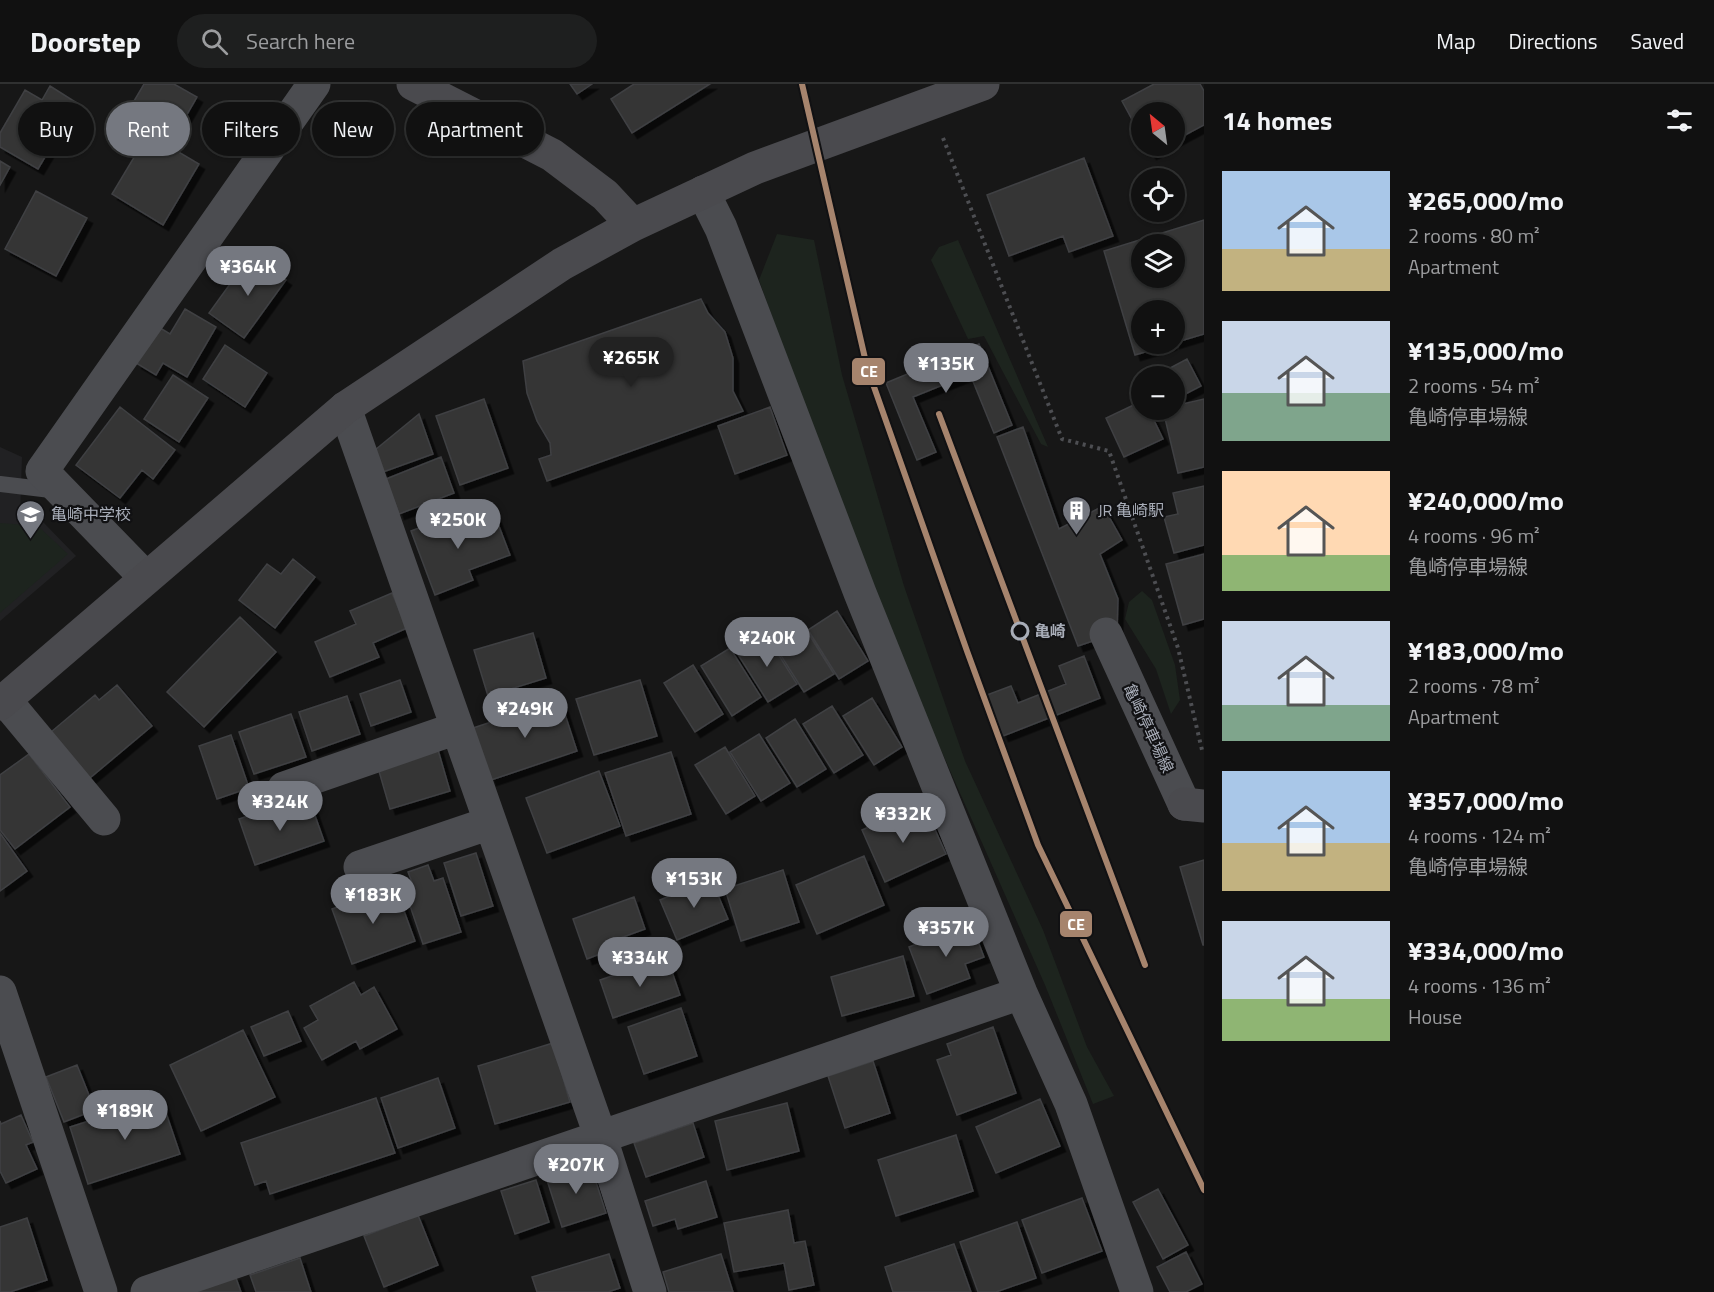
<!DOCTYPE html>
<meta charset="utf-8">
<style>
body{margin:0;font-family:"Titillium Web","Noto Sans JP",sans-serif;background:#1e1f1f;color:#f1f3f6;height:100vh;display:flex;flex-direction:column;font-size:22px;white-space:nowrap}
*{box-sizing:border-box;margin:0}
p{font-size:20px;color:#9c9d9f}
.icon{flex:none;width:33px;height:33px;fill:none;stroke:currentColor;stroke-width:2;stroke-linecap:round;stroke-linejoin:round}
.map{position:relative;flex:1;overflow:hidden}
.panel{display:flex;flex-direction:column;background:#111;width:510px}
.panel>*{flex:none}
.hud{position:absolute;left:18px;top:18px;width:570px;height:54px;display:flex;gap:12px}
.needle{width:39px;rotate:331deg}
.controls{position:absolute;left:1131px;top:18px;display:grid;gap:12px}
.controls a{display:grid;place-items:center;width:54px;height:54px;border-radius:50%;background:#111;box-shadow:0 2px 4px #0004,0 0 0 2px #303131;font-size:30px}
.price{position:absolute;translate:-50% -51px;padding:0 14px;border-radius:21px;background:#757880;color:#fff;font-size:20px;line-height:39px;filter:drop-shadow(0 2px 3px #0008)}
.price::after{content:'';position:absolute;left:50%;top:36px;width:18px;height:14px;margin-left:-9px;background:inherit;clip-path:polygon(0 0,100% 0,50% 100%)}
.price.current{background:#222;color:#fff}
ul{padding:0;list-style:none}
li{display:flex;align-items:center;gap:18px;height:150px;padding:0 18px}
li span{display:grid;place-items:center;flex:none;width:168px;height:120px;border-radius:0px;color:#555}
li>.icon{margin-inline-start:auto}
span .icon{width:72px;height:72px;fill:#fffc;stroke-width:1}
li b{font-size:26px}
h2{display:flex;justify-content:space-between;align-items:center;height:72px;padding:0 18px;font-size:26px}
.chip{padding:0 21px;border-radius:27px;background:#111;box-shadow:0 2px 4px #0004,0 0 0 2px #303131;font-size:21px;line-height:54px}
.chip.current{background:#757880;color:#fff}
header{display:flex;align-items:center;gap:36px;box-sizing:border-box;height:84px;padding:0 30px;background:#111;border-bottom:2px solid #303131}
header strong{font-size:28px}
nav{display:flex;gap:33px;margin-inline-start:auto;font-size:21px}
.search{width:420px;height:54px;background:#1e1f1f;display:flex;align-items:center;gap:15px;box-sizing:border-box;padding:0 21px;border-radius:33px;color:#9c9d9f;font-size:22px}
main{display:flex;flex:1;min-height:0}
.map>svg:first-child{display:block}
.built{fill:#212123}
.green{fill:#1d241e}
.building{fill:#353536;stroke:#3f4043;stroke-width:1.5;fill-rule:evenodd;filter:url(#shadow)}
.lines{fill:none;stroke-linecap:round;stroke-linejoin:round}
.path{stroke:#4d4e52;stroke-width:4;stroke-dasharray:3 4.5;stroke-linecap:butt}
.lane{stroke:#4b4c50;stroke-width:16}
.street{stroke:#4b4c50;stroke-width:33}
.secondary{stroke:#4a4a4e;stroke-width:33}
.rail-1-casing{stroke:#111113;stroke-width:10}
.rail-1{stroke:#a6846d;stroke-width:6}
.stop-dot{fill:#111113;stroke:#a8adb8;stroke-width:3}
.labels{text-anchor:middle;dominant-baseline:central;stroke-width:4.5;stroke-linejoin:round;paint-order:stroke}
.poi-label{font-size:16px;fill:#a8adb8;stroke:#111113;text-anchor:start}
.stop-label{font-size:16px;font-weight:bold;fill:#a8adb8;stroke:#111113;text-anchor:start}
.street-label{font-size:16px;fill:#a8adb8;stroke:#111113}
.line-badge{stroke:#111113;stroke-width:2}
.badge-label{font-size:16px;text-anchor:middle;font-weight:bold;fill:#fff}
</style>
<header>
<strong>Doorstep</strong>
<div class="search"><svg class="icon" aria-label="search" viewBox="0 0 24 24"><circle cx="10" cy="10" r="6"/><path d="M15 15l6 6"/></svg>Search here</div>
<nav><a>Map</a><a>Directions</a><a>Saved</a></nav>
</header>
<main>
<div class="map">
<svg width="1204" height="1208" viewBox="0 0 1204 1208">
<defs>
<filter id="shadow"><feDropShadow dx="5.5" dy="5.5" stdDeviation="0" flood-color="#0009"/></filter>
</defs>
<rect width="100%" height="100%" fill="#171717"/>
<path class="built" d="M0 363 22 373 20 432 43 438 76 472 0 537Z"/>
<path class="green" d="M777 150 814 156 842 291 904 502 965 677 1043 846 1087 963 1114 1012 1093 1020 1045 901 867 499 759 196Z
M958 156 1048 363 1041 360 984 252 968 255 931 176 939 163Z
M0 439 38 442 68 470 0 529Z
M1142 507 1152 516 1175 581 1180 616 1171 630 1156 585 1125 535 1129 518Z"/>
<path class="building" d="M144 0H174L197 13 170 60 124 34Z
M570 0H592L577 10Z
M634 0H710L632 49 611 15Z
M1154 0H1200L1204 7V41L1174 57V28H1142V54L1122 17Z
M50 2 77 19 38 85 0 63V49L25 6 42 16Z
M148 50 199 80 163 141 112 110Z
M1146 62H1167L1151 70Z
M1084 74 1113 152 1069 168 1063 152 1009 172 987 111Z
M0 77 10 83 0 101Z
M36 107 87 134 56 192 5 165Z
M1204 136V250L1174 259V226H1142V260H1172L1135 271 1104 167ZM1142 160H1174V194H1142Z
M251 171 286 196 244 254 209 229Z
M701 215 708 229 725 248 733 274V307L743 327 547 397 539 375 551 371 550 359 537 337 527 309 523 277Z
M185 225 216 243 187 293 163 279 156 291 136 279 157 242 170 250Z
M979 260 1012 341 994 349 970 290 913 313 936 368 917 376 886 299Z
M225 261 267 289 245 323 203 295Z
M1187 275 1201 302 1174 316V292H1155Z
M173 291 208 314 179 358 144 335Z
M484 315 508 384 460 401 436 332Z
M1204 315V383L1178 389 1163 326H1174V322Z
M1142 317V326H1149L1163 355 1124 373 1106 334Z
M120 323 175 366 153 395 142 386 120 414 76 381Z
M770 323 787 371 735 390 718 342Z
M419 330 433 370 383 388 375 366Z
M1023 343 1059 445 1103 422 1122 456 1100 470 1118 515 1117 549 1078 562 997 353Z
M441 373 454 409 399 430 386 395Z
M1204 402V461L1174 469 1164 433 1178 430 1173 409Z
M494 429 510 471 469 486 473 496 435 511 411 447 450 432 455 444Z
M1204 470V535L1183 541 1166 480Z
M293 475 315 493 275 544 239 516 267 480 281 490Z
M392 509 407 544 373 559 379 573 330 593 315 558 356 540 350 527Z
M837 527 868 577 839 595 808 546Z
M240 533 276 568 204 643 167 608Z
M803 541 834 590 804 608 773 559Z
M533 549 546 594 488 612 474 566Z
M766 551 797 600 768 618 737 569Z
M730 564 761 613 732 632 701 582Z
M1084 572 1100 614 1003 652 987 611 1011 602 1018 619 1066 600 1059 582Z
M693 581 723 630 695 648 664 599Z
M400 596 411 628 371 642 360 610Z
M640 596 657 652 594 671 576 615Z
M117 601 152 642 90 694 51 648 95 611 99 616Z
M347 612 360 650 312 667 299 628Z
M872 614 902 663 874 681 843 632Z
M560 615 577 667 491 696 473 644Z
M832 622 863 671 834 689 803 640Z
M291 630 306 673 254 690 239 648Z
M795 635 826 685 797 703 766 654Z
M759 650 790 699 761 717 730 668Z
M231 651 249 704 217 715 199 662Z
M436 659 450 707 390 725 376 677Z
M725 663 755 712 726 730 695 681Z
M671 668 691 730 626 752 605 689Z
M29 670 70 723 15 765 0 746V691Z
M599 687 620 742 547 769 526 714Z
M291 717 295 729 312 723 324 757 255 781 239 735Z
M908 726 912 737 928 730 946 770 885 798 862 746Z
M0 749 27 787 0 807Z
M476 769 493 822 461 832 444 779Z
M864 772 884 821 817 850 796 801Z
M1204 776V861H1203L1180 783Z
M428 781 434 797 443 794 461 848 423 860 405 807 414 804 408 788Z
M783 786 799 838 741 857 725 805Z
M711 794 728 835 677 856 660 816Z
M395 802 415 857 352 880 332 825Z
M634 813 645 845 615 856 618 863 587 875 573 835Z
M971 839 984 873 965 880 970 894 927 910 909 863Z
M903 872 914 912 842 932 831 893Z
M667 873 680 911 613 934 600 896Z
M354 898 361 911 374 903 397 945 360 965 356 957 322 976 304 944 318 936 310 922Z
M681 924 697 972 644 990 628 943Z
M288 927 301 957 264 972 251 943Z
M993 943 1016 1009 957 1031 937 976 951 971 947 960Z
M243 946 275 1013 201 1047 170 981Z
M553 959 570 1018 495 1040 478 982Z
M873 977 890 1029 845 1044 828 992Z
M77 981 95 1026 64 1038 46 993Z
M438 994 455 1044 398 1064 381 1014Z
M161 1014 180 1070 88 1100 70 1043Z
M376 1014 395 1069 270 1110 266 1097 255 1101 241 1059Z
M1040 1015 1060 1062 996 1089 976 1043Z
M787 1019 799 1067 727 1086 715 1037Z
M21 1031 33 1058 26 1061 37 1085 6 1099 0 1087V1037L1 1040Z
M693 1039 704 1073 646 1093 634 1059Z
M956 1051 973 1107 896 1132 878 1076Z
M590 1079 606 1129 562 1143 546 1093Z
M536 1096 549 1138 515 1150 501 1107Z
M706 1097 717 1133 678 1145 675 1135 653 1142 645 1117Z
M1158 1105 1188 1161 1163 1175 1133 1118Z
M1082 1114 1102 1167 1042 1189 1022 1136Z
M788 1126 794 1159 805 1157 814 1201 789 1206 784 1179 734 1188 724 1139Z
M418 1131 438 1181 384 1203 364 1152Z
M27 1134 47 1196 10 1208H0V1143Z
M1017 1138 1036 1194 996 1208H978L960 1158Z
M954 1160 971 1208H893L885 1183Z
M1186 1168 1202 1200 1186 1208H1170L1157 1183Z
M609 1170 620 1204 608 1208H537L532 1193Z
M721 1170 733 1208H669L663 1188Z
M300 1174 311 1208H256L250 1191Z
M235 1191 241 1208H185Z"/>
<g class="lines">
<path class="path" d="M943 54 1062 355 1109 367 1178 564 1202 666"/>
<path class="lane" d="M0 400 59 407"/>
<path class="street" d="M703 108 721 144 860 509 1021 909 1071 1020 1137 1208
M345 324 600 1051 650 1208
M146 494 42 387 314 0
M1106 550 1184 720
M5 616 104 735
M284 704 457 644
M360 783 490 739
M0 908 101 1208
M147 1208 1021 909"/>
<path class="secondary" d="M413 0 552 71 605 111 633 141
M0 620 345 324 562 180 633 141 755 84 983 0
M1184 720 1204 722"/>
<defs>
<path id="rail-1" d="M802 0 867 283 967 567 1038 761 1204 1106
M939 330 1145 881"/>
</defs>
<use href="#rail-1" class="rail-1-casing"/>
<use href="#rail-1" class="rail-1"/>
</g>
<defs>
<symbol id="building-pin" viewBox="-11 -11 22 30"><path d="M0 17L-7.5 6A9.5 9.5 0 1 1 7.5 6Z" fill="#757880" stroke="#111113"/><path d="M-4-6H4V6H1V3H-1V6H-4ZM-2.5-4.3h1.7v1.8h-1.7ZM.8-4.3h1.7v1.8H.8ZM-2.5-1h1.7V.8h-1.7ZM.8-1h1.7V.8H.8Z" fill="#fff"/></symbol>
<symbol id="school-pin" viewBox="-11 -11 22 30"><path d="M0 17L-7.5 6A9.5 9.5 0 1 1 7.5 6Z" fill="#757880" stroke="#111113"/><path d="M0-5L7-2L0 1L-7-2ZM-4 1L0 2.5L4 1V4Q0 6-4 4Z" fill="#fff"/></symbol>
</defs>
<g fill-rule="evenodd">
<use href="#building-pin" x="1060" y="410" width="33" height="45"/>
<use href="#school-pin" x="14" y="414" width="33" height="45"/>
</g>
<circle class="stop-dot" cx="1020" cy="547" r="8"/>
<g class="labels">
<g class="poi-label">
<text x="1098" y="426">JR 亀崎駅</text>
<text x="51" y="430">亀崎中学校</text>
</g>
<g class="stop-label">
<text x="1034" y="547">亀崎</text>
</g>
<g class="street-label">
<text transform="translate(1149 644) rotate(65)">亀崎停車場線</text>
</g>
</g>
<g class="line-badge">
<rect x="851" y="273" width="35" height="29" rx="6" fill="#a6846d"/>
<rect x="1059" y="826" width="34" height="28" rx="6" fill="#a6846d"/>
</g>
<g class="badge-label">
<text x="869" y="293">CE</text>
<text x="1076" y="846">CE</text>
</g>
</svg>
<div class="controls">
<a><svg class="needle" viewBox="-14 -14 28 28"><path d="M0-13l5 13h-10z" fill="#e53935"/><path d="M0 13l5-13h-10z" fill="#9c9d9f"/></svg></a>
<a><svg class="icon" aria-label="locate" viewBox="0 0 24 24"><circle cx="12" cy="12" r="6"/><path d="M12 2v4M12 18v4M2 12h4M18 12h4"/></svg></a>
<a><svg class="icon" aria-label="layers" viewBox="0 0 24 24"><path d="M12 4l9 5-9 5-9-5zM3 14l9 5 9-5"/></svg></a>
<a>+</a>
<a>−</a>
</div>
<b class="price" style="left:248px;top:213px">¥364K</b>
<b class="price current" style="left:631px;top:304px">¥265K</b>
<b class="price" style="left:946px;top:310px">¥135K</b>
<b class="price" style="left:458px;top:466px">¥250K</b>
<b class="price" style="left:767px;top:584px">¥240K</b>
<b class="price" style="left:525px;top:655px">¥249K</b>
<b class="price" style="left:280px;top:748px">¥324K</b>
<b class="price" style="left:903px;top:760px">¥332K</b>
<b class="price" style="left:694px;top:825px">¥153K</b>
<b class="price" style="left:373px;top:841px">¥183K</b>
<b class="price" style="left:946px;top:874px">¥357K</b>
<b class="price" style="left:640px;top:904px">¥334K</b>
<b class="price" style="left:125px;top:1057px">¥189K</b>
<b class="price" style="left:576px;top:1111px">¥207K</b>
<div class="hud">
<a class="chip">Buy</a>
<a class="chip current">Rent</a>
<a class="chip">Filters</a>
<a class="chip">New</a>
<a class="chip">Apartment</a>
</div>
</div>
<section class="panel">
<h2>14 homes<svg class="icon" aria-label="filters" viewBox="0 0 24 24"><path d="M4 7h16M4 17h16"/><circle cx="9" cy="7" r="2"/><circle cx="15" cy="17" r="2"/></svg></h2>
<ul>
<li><span style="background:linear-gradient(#a9c7e8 65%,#c2b280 0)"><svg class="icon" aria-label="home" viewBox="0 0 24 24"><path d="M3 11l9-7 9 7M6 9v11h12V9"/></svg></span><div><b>¥265,000/mo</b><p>2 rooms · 80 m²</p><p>Apartment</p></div></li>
<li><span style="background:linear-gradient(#c9d6e8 60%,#7fa58c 0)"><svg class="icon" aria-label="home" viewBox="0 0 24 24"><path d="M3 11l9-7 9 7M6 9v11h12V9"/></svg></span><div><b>¥135,000/mo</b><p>2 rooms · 54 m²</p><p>亀崎停車場線</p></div></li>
<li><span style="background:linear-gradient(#ffd9b3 70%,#8fb573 0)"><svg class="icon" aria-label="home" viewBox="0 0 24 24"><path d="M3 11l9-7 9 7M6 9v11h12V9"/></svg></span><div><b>¥240,000/mo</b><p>4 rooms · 96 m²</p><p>亀崎停車場線</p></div></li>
<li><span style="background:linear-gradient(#c9d6e8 70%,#7fa58c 0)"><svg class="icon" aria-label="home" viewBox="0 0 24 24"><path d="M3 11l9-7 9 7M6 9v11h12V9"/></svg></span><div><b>¥183,000/mo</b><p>2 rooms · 78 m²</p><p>Apartment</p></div></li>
<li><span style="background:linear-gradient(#a9c7e8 60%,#c2b280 0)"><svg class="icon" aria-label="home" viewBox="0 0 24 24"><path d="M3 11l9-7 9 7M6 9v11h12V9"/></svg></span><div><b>¥357,000/mo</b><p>4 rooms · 124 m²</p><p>亀崎停車場線</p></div></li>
<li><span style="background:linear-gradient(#c9d6e8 65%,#8fb573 0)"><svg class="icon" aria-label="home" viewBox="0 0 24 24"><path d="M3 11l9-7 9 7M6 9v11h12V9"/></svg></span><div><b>¥334,000/mo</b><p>4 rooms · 136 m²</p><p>House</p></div></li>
</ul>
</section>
</main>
